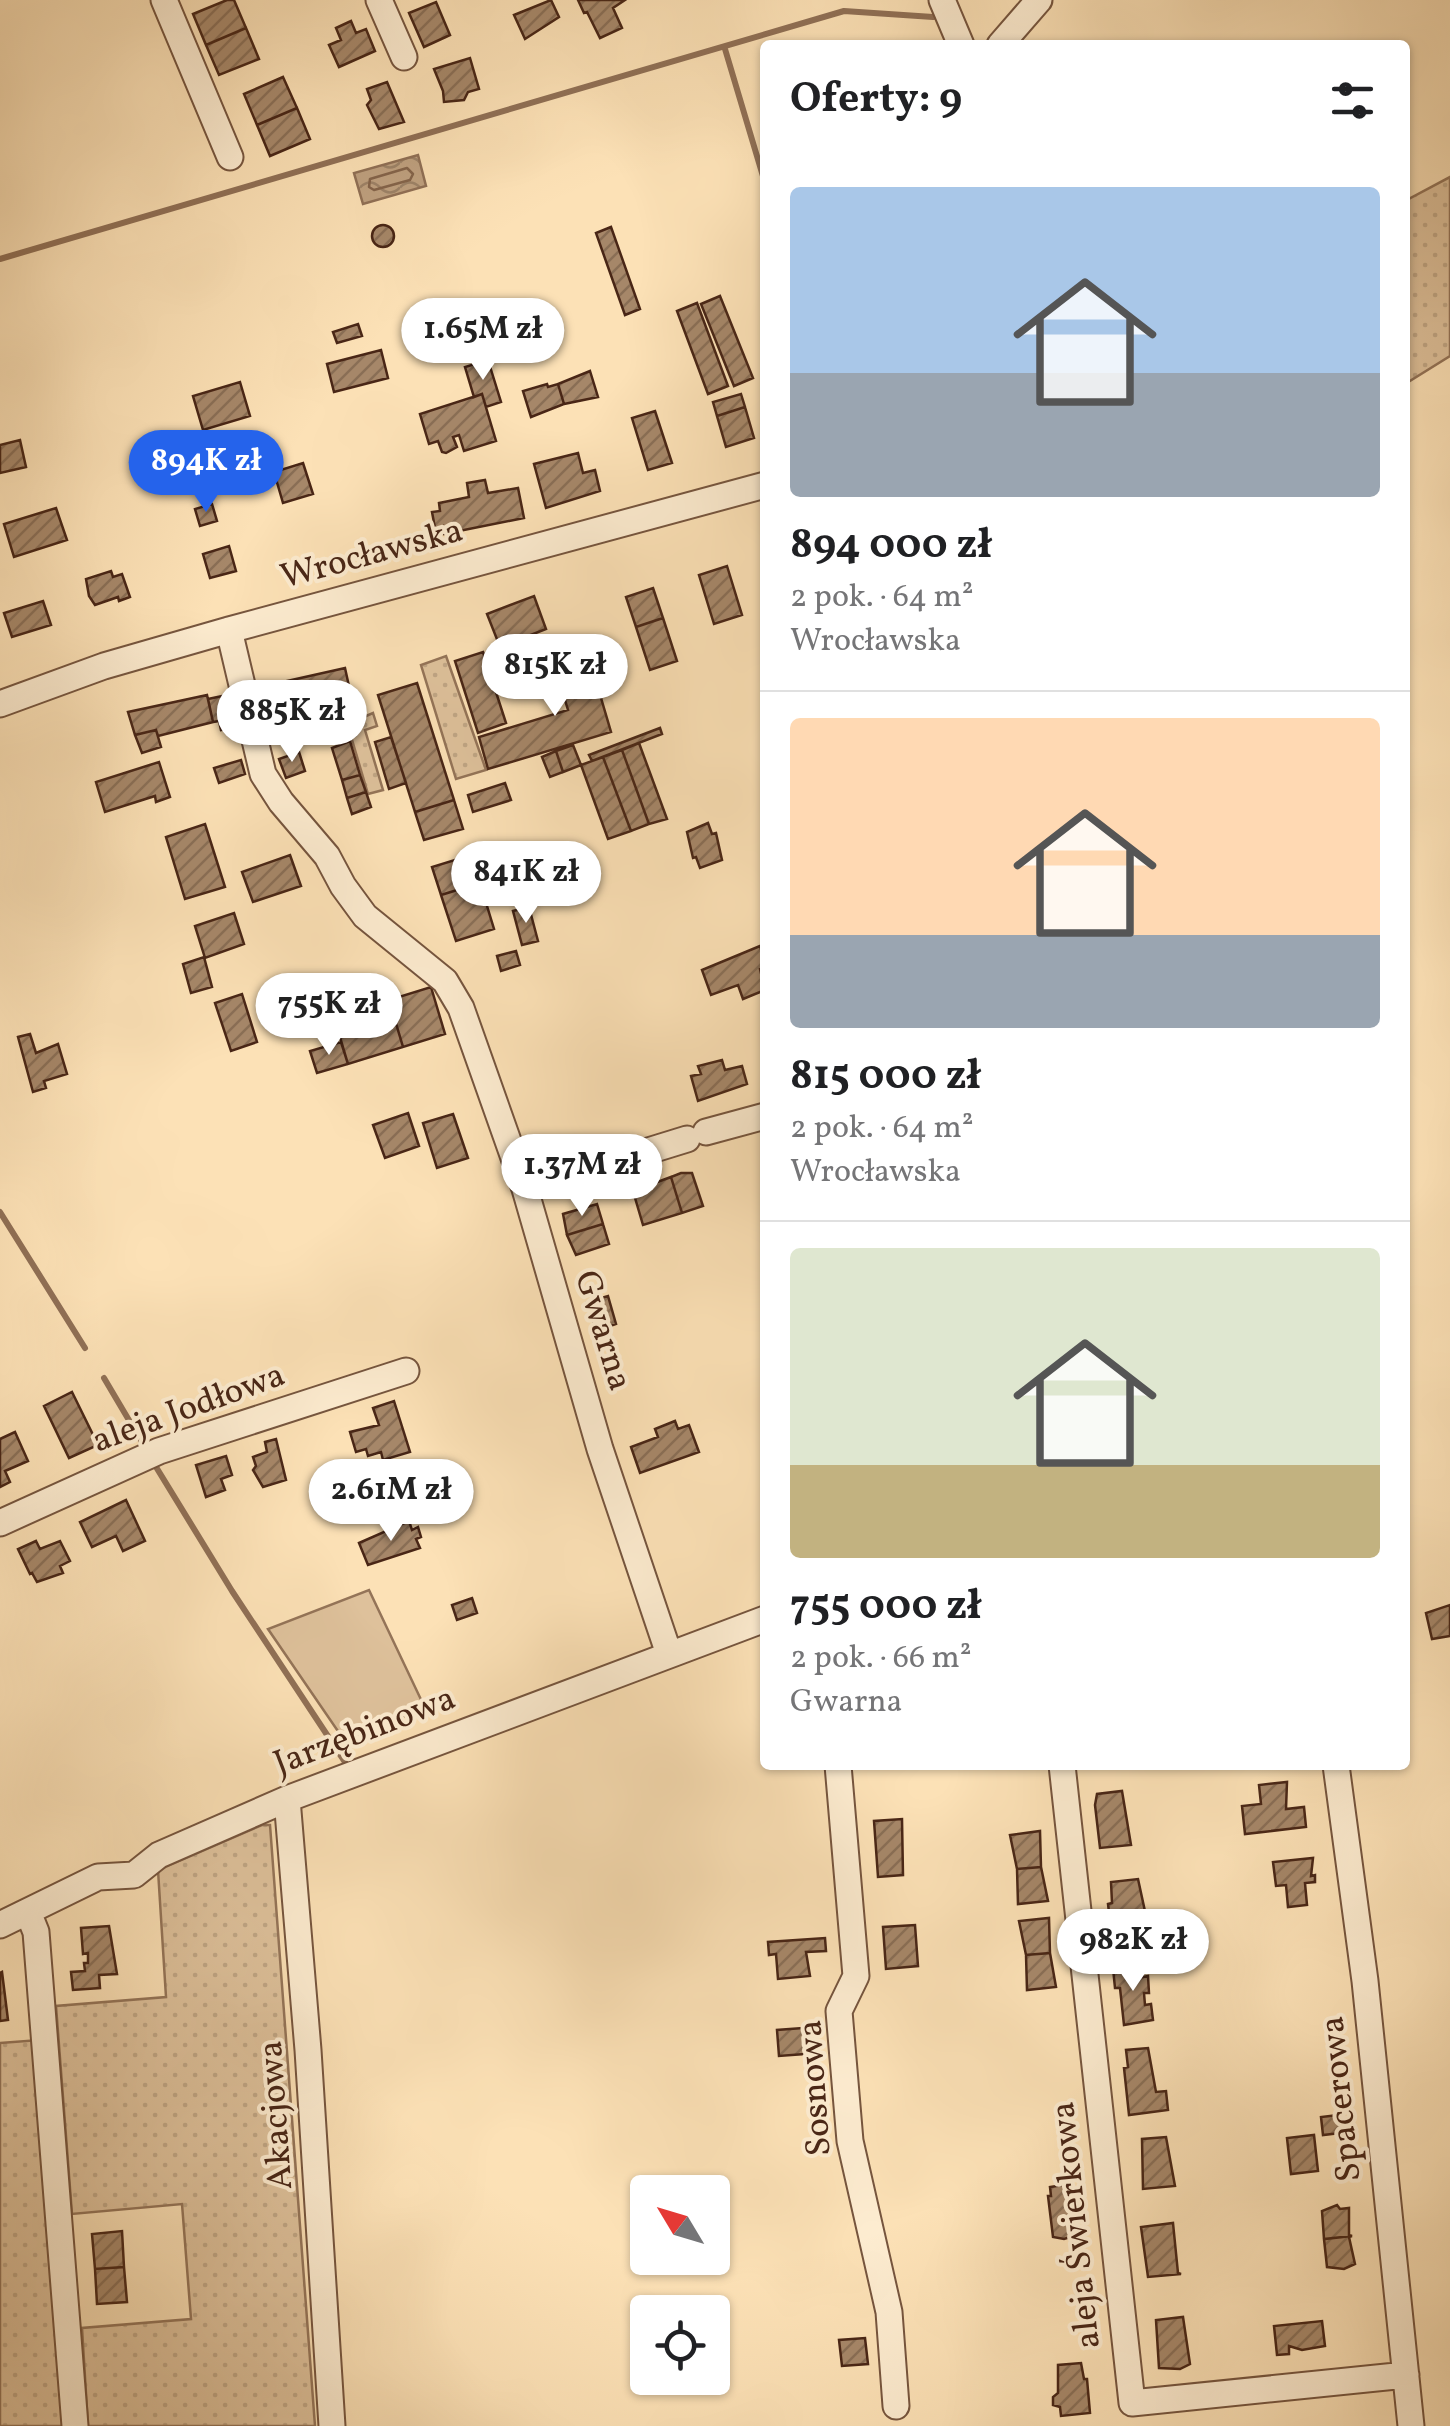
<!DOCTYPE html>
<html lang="pl">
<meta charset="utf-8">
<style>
body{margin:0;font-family:Vollkorn,serif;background:#f6f6f6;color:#202124;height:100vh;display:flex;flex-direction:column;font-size:38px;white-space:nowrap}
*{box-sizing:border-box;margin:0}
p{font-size:32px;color:#757577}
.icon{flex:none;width:55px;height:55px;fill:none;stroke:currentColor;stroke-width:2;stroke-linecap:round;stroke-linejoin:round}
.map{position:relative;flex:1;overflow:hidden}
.side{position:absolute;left:760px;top:40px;width:650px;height:1730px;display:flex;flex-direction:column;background:#fff;border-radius:10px;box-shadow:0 2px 8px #0004}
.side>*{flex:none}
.needle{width:65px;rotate:308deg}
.controls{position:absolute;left:630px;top:2175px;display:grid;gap:20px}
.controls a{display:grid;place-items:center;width:100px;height:100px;border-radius:10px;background:#fff;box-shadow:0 2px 8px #0004;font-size:50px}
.price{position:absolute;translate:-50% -85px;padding:0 22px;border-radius:35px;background:#fff;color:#222;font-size:32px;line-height:65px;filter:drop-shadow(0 2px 5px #0008)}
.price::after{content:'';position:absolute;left:50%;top:60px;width:30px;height:22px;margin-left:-15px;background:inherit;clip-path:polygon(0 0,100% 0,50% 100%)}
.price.current{background:#2563eb;color:#fff}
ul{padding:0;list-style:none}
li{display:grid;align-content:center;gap:20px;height:530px;padding:0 30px}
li+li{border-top:2px solid #e0e0e0}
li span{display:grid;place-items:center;height:310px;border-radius:10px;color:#555}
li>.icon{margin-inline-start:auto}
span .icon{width:180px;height:180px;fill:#fffc;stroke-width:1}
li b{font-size:42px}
h2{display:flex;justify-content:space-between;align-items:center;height:120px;padding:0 30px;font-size:42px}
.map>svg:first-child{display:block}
.grass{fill:url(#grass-dots);stroke:#947458;stroke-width:2.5}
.garden{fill:#dec19b;stroke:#947458;stroke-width:2.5}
.water{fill:url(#water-waves);stroke:#907056;stroke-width:2.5}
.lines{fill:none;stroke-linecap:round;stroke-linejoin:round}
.shore{stroke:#84644b;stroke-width:2.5}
.stream{stroke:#907056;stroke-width:6}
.building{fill:url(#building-hatch);stroke:#492616;stroke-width:2.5}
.minor-casing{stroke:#76553e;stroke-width:29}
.minor{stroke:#fdecd0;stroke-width:25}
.labels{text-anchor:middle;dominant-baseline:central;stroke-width:8;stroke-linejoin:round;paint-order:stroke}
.street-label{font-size:35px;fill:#492616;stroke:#fdecd0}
</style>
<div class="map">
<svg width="1450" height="2426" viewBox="0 0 1450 2426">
<defs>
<pattern id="grass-dots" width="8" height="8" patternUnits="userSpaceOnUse" patternTransform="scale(2.5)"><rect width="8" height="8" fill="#dec19b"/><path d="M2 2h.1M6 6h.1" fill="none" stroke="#c0a685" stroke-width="1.8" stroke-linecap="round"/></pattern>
<pattern id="water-waves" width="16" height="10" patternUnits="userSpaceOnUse" patternTransform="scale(2.5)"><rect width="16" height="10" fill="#bfa180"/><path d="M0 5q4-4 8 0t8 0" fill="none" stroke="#9d8368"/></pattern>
<pattern id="building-hatch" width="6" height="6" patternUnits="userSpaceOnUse" patternTransform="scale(2.5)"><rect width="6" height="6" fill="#a68769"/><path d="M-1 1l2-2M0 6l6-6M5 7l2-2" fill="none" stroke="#896e55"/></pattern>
</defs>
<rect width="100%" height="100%" fill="#fce1b6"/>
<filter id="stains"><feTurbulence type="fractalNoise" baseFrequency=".002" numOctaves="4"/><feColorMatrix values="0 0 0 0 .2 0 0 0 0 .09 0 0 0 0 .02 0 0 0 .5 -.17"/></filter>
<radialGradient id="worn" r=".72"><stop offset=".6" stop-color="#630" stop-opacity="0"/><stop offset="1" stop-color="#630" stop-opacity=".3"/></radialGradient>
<path class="grass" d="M1450 177V356L1405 384V201Z
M446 656 486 770 456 779 421 665Z
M373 713 377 726 365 730 383 790 368 794 350 733 359 719Z
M262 1825H270L315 2426H88L82 2328 191 2319 182 2204 72 2214 56 2006 166 1997 158 1870Z
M39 2040 68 2426H0V2043Z"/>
<path class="garden" d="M369 1590 425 1708 344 1740 268 1629Z"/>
<path class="water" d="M418 155 426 186 363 204 354 173Z"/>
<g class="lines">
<path class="shore" d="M407 168 413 174 410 180 374 190 369 187 370 179Z"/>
<path class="stream" d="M725 49 765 183
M0 259 844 11 933 17
M0 1212 85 1348
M104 1378 146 1449
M153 1462 232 1591 345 1762"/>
</g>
<path class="building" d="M227 0H234L246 28 206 45 193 14Z
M551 0 559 17 525 39 514 15Z
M578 0H625L613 8 622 28 600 38 587 12 584 13Z
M436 2 450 35 424 47 409 13Z
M351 21 356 33 366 29 375 51 339 67 329 45 341 40 336 28Z
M246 28 259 59 219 75 206 45Z
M470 58 479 89 468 92 464 100 444 102 443 91 434 69Z
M283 77 297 108 257 125 244 94Z
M387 82 404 122 379 129 367 105 371 100 367 89Z
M297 108 310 139 270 156 257 125Z
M372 236a11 11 0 1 1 22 0a11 11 0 1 1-22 0Z
M611 227 640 309 625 315 596 233Z
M720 296 753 378 734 386 701 304Z
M697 303 728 386 708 394 677 311Z
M358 324 362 336 337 343 333 332Z
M381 350 388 378 334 392 327 364Z
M488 360 501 402 486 407 482 394 474 397 465 367Z
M590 371 598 397 564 404 558 384Z
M240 382 250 416 203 430 193 396Z
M547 384 548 387 558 384 564 404 531 417 523 391Z
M482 394 496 441 464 451 459 435 453 437 457 447 446 453 442 452 438 441 429 444 420 414Z
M741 394 745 407 717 416 713 402Z
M745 407 754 438 726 447 717 416Z
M655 411 672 463 648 470 632 418Z
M20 440 26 467 0 473V445Z
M578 453 583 473 595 470 600 491 546 508 534 464Z
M220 458 226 477 204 484 198 464Z
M303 463 313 494 283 503 274 472Z
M199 468 204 484 185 490 180 473Z
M485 480 488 493 518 488 524 518 444 534 443 526 435 528 432 512 440 511 439 503 469 497 467 483Z
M212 504 217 521 200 526 195 509Z
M56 508 67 540 14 557 4 524Z
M229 546 236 571 210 578 203 554Z
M727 566 742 615 714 624 699 575Z
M111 571 113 577 122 574 130 597 119 601 118 597 95 605 89 596 86 579Z
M653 588 663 618 636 627 626 597Z
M534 596 546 629 500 647 487 614Z
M43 601 51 625 12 637 4 613Z
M663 618 677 661 650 670 636 627Z
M586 647 611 732 488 769 479 737 568 710 561 687 568 685 559 655Z
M483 652 506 723 478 733 455 661Z
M345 668 352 700 263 719 256 688Z
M417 683 454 800 415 812 378 695Z
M207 695 213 722 158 736 156 730 135 735 128 712Z
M227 695 233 728 221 730 219 721 213 722 208 699Z
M660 728 662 734 592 761 589 755Z
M156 730 161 747 142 753 135 735Z
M391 737 406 783 389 789 375 742Z
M350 741 360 775 342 780 332 748Z
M639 743 667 819 649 824 622 750Z
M573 745 581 765 563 772 556 751Z
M622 750 649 824 631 831 603 757Z
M556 751 563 772 550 777 542 757Z
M299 752 305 771 286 778 279 759Z
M603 757 631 831 608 839 581 765Z
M241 760 245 774 219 783 214 768Z
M159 762 170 797 156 802 155 796 105 812 96 782Z
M360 775 366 792 347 798 342 780Z
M505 783 511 800 473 812 468 795Z
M366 792 371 807 352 814 347 798Z
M454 800 463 829 424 840 415 812Z
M708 823 712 834 716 833 722 860 700 868 696 857 693 858 687 832Z
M205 824 225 887 185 899 166 837Z
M481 851 490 880 480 883 471 855Z
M290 855 301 886 253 902 242 872Z
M471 855 480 883 441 895 432 867Z
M480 883 494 929 456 941 441 895Z
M529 907 538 941 522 945 513 911Z
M234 913 244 944 205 958 195 926Z
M760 946 765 961V967L760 969 765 990 743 999 738 985 711 995 702 970Z
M516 951 520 965 501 971 497 956Z
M204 957 212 987 191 993 183 964Z
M431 987 445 1034 403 1047 389 1000Z
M242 994 257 1042 231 1051 215 1003Z
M389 1000 403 1047 348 1064 334 1017Z
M30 1034 36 1053 58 1044 67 1074 44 1081 46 1088 33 1092 18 1037Z
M341 1042 348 1064 317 1073 310 1051Z
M722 1060 725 1070 742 1066 747 1084 698 1101 691 1076 701 1074 698 1066Z
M408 1113 419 1146 385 1158 373 1125Z
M453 1114 468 1158 437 1168 423 1123Z
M681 1173H692L703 1206 682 1213 671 1177Z
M671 1177 682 1213 643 1225 633 1191Z
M597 1204 603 1224 567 1235 563 1214Z
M603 1224 609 1244 576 1255 567 1235Z
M608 1296 616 1324 596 1331 587 1302Z
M72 1392 98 1445 69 1458 44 1406Z
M394 1401 410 1452 383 1460 381 1452 368 1456 366 1449 356 1452 350 1432 379 1425 373 1408Z
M675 1421 678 1429 689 1425 699 1452 640 1473 631 1447 658 1437 655 1429Z
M15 1432 28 1461 5 1471 10 1482 0 1487V1439Z
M276 1439 286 1480 263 1487 253 1470 256 1466 253 1457 267 1452 265 1442Z
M226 1456 232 1475 221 1479 225 1490 206 1497 196 1465Z
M126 1500 145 1541 123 1551 116 1536 92 1547 80 1522Z
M409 1521 412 1530 418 1527 421 1537 416 1539 420 1548 368 1565 359 1543Z
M36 1541 40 1549 60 1541 70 1561 60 1566 63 1573 37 1582 32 1573 30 1574 18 1549Z
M472 1598 477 1613 457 1620 452 1605Z
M1450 1605V1636L1432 1639 1426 1613Z
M1287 1782 1286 1809 1304 1807 1306 1827 1245 1834 1242 1806 1261 1804 1259 1785Z
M1122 1791 1131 1845 1100 1848 1095 1805 1097 1794Z
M902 1819 903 1875 878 1877 874 1821Z
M1040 1831 1041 1867 1017 1869 1010 1835Z
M1313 1858 1311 1876 1315 1875V1882L1305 1883 1307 1905 1288 1907 1286 1885 1276 1886 1273 1862Z
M1041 1867 1048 1901 1018 1904 1017 1869Z
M1138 1879 1146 1916 1128 1918 1129 1927 1111 1929 1108 1904 1112 1903 1111 1882Z
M1049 1918 1050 1953 1026 1955 1019 1921Z
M915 1925 918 1966 886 1969 883 1927Z
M109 1926 117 1974 99 1975 100 1988 73 1990 71 1972 85 1971 84 1963H88V1953L83 1954 81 1928Z
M825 1938 826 1951 806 1952 810 1976 778 1979 776 1954 769 1955 768 1942Z
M1050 1953 1056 1987 1027 1990 1026 1955Z
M1141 1965 1143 1977 1148 1976 1149 1993H1144L1145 2005 1151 2004 1153 2020 1124 2025 1120 1988H1115L1113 1968Z
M2 1972 8 2020 0 2021V1973Z
M816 2027 818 2053 779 2056 777 2030Z
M1148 2048 1156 2092 1166 2091 1168 2110 1129 2115 1124 2068 1128 2067 1126 2050Z
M1339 2115 1341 2133 1323 2135 1321 2117Z
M1314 2135 1318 2171 1291 2174 1287 2138Z
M1166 2137 1175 2186 1143 2189 1142 2139Z
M1070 2184 1077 2235 1064 2239 1053 2237 1048 2196H1051L1050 2187Z
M1337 2205 1340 2209 1349 2208V2235L1352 2236 1324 2239 1322 2211Z
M1173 2223 1178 2273 1181 2274 1148 2277 1141 2227Z
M122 2231 124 2267 95 2269 92 2234Z
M1352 2236 1349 2237 1355 2264 1344 2269 1327 2267 1324 2239Z
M124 2267 127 2302 97 2304 95 2269Z
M1183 2317 1190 2364 1180 2369 1159 2368 1156 2320Z
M1322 2321 1325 2346 1302 2350 1289 2346V2354L1277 2355 1274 2326Z
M865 2338 868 2364 842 2366 839 2340Z
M1081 2363 1084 2379H1087L1090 2413 1061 2416 1060 2407 1053 2405V2397L1058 2393V2365Z"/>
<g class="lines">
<defs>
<path id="minor" d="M164 0 230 157
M379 0 404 57
M942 0 961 45
M1000 45 1039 0
M229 630 263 774 281 802 327 856 343 886 365 916 445 981 461 1008 525 1189 600 1449 669 1654
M0 704 104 666 229 630 765 485
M706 1132 765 1116
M525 1189 687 1139
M0 1523 159 1451 406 1371
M838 1765 856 1976 839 2011 850 2141 889 2312 896 2406
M1062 1765 1132 2403 1406 2375
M1336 1765 1365 1981 1411 2426
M287 1799 308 2050 332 2426
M28 1912 36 1932 75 2426
M0 1925 98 1877 134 1875 159 1855 287 1799 765 1619"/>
</defs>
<use href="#minor" class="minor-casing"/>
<use href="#minor" class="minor"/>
</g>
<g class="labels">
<g class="street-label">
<text transform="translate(372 555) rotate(-15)">Wrocławska</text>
<text transform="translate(602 1331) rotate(73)">Gwarna</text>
<text transform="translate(189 1409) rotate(-20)">aleja Jodłowa</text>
<text transform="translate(365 1732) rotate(-21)">Jarzębinowa</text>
<text transform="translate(816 2088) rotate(-94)">Sosnowa</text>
<text transform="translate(1342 2099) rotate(-96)">Spacerowa</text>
<text transform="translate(277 2115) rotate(-94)">Akacjowa</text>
<text transform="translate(1077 2225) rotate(-96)">aleja Świerkowa</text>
</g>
</g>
<rect width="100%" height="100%" filter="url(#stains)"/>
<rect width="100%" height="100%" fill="url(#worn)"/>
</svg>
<div class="controls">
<a><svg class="needle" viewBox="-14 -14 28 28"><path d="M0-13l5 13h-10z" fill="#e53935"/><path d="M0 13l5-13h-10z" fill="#757577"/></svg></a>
<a><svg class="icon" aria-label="locate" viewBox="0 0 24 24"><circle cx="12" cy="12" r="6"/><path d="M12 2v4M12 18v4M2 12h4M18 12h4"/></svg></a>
</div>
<b class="price" style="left:483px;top:383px">1.65M zł</b>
<b class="price current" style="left:206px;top:515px">894K zł</b>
<b class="price" style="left:555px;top:719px">815K zł</b>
<b class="price" style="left:292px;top:765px">885K zł</b>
<b class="price" style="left:526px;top:926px">841K zł</b>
<b class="price" style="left:329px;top:1058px">755K zł</b>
<b class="price" style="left:582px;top:1219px">1.37M zł</b>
<b class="price" style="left:391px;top:1544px">2.61M zł</b>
<b class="price" style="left:1133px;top:1994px">982K zł</b>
<section class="side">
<h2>Oferty: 9<svg class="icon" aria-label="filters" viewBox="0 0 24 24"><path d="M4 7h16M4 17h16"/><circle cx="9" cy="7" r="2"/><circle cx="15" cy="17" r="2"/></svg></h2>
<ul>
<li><span style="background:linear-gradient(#a9c7e8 60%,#9aa5b1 0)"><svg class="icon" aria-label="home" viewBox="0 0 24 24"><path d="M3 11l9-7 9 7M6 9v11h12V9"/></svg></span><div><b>894 000 zł</b><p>2 pok. · 64 m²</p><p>Wrocławska</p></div></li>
<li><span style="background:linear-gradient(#ffd9b3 70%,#9aa5b1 0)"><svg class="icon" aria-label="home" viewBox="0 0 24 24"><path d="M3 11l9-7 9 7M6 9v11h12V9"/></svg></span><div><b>815 000 zł</b><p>2 pok. · 64 m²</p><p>Wrocławska</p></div></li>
<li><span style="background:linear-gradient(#dfe7d0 70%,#c2b280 0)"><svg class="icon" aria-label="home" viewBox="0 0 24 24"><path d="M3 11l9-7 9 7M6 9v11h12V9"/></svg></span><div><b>755 000 zł</b><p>2 pok. · 66 m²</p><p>Gwarna</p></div></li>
</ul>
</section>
</div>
